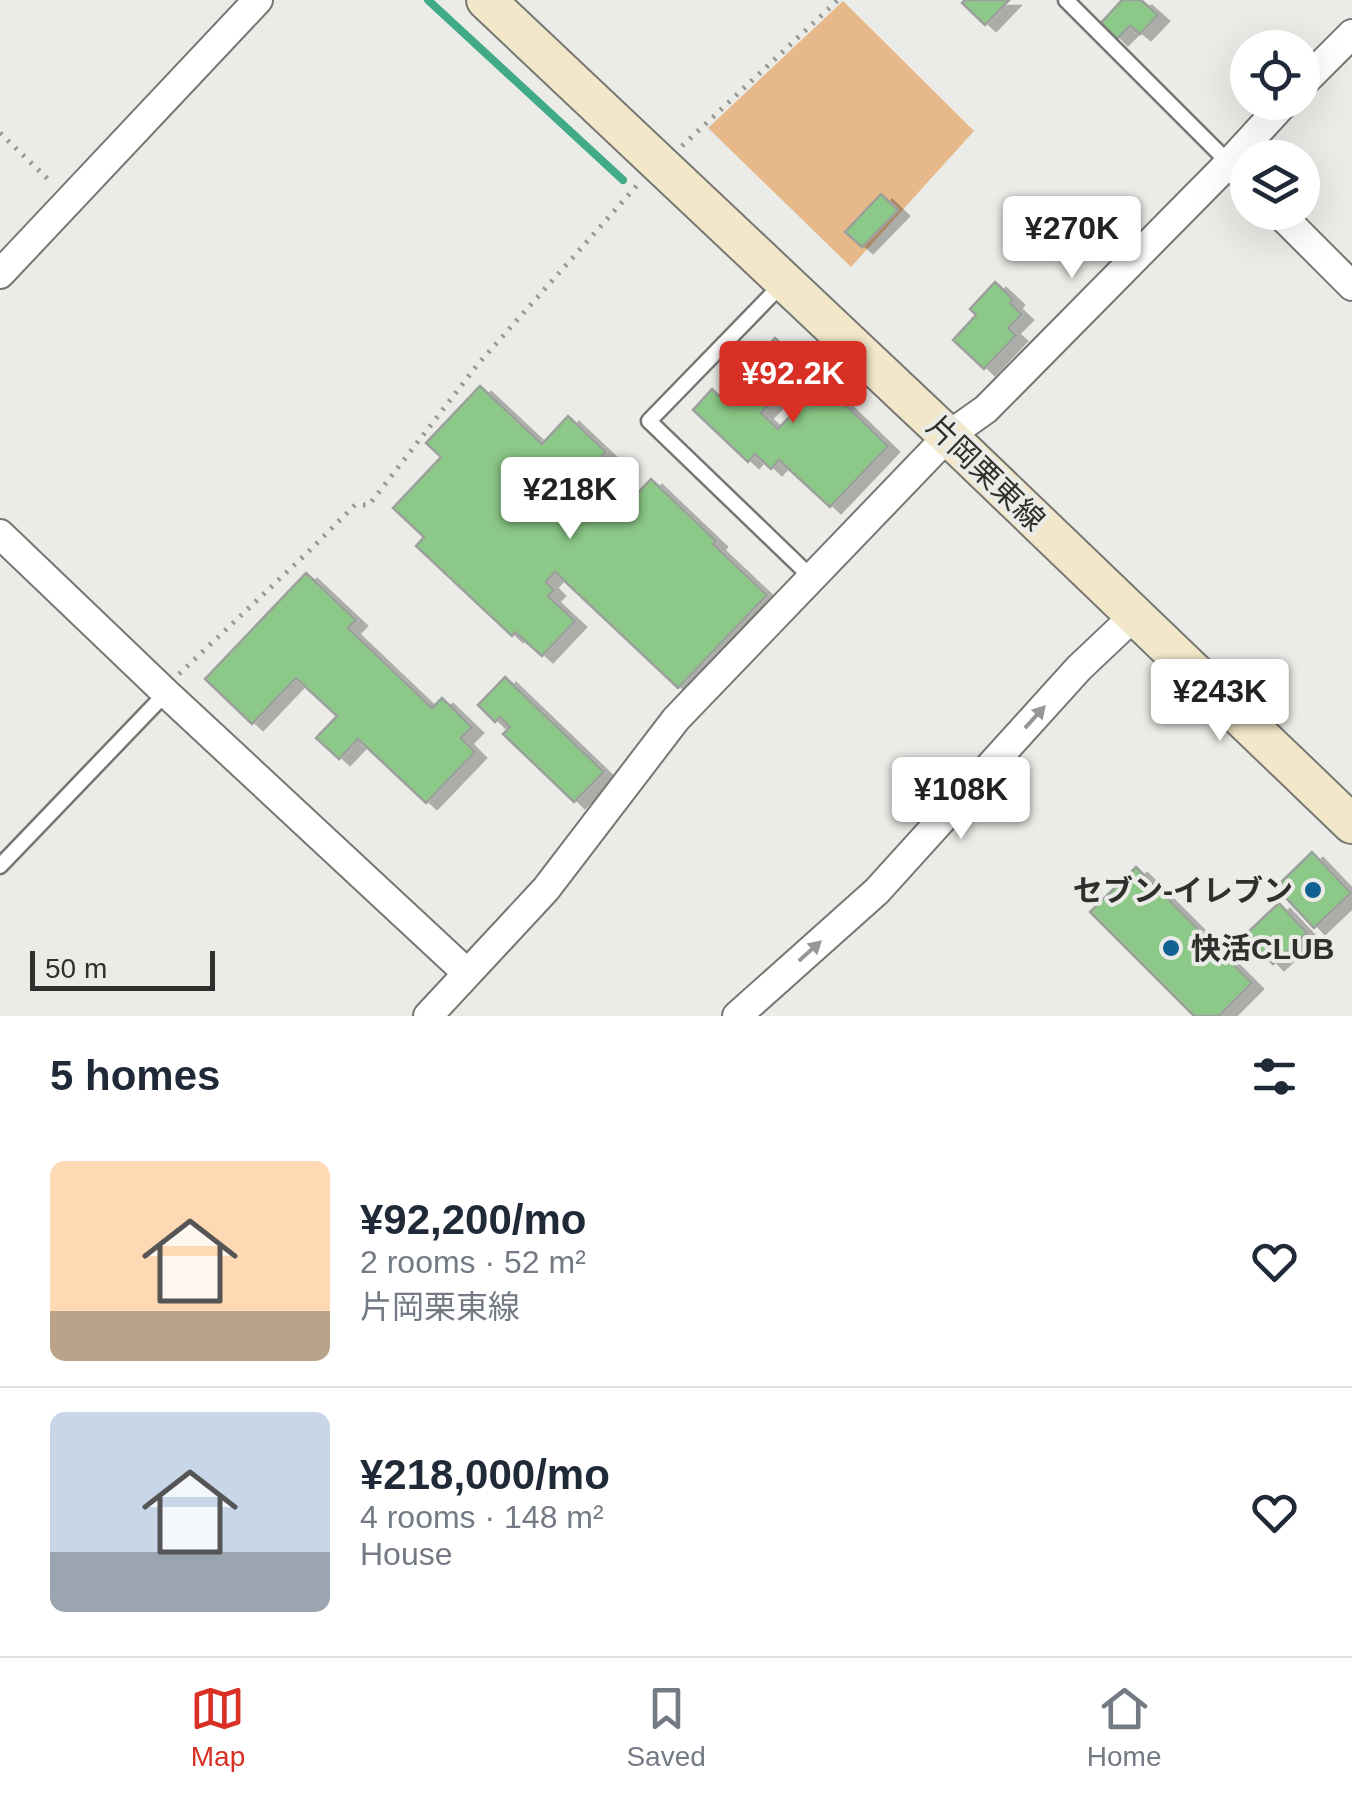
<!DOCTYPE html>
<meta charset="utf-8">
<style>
body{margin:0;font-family:Helvetica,"Noto Sans JP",sans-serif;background:#f2f2f3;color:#1f2937;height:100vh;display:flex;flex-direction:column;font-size:38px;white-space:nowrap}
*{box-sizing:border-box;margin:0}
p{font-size:32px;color:#747a83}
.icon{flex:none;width:55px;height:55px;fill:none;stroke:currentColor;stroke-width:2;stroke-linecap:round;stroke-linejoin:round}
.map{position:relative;height:1016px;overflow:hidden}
.side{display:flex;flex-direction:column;background:#fff;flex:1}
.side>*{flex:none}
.tools{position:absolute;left:1230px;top:30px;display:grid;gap:20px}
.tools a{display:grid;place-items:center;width:90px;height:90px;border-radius:50%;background:#fff;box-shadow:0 10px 40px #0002;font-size:50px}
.scale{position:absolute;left:30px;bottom:25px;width:185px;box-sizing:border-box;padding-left:10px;border:5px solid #2f302e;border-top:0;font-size:28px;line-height:35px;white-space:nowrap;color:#2f302e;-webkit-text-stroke:8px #ebece7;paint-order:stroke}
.price{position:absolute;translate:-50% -85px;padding:0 22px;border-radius:10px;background:#fff;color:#222;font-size:32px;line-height:65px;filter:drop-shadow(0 2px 5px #0008)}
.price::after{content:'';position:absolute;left:50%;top:60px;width:30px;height:22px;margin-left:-15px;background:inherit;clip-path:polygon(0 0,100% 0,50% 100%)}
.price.selected{background:#d93025;color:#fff}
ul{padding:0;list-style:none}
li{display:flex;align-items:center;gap:30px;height:250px;padding:0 50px}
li+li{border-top:2px solid #e0e1e3}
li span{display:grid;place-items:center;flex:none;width:280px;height:200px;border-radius:15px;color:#555}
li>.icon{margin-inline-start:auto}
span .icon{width:120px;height:120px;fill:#fffc;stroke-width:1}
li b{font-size:42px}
h2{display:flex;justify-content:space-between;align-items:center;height:120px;padding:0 50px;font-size:42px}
.menu{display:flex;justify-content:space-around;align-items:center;height:140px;border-top:2px solid #e0e1e3;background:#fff;font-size:28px;color:#747a83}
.menu a{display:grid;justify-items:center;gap:5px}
.menu .selected{color:#d93025}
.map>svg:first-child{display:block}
.green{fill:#e7b98a}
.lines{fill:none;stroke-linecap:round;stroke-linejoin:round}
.stream{stroke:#41aa87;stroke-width:8}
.building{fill:#8cc887;stroke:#9ca09c;stroke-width:2.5;filter:url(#shadow)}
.lane-casing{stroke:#767773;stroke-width:19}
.street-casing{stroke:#767773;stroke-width:32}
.secondary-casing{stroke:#767773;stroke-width:42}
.path{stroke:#979894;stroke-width:5;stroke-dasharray:2.5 8;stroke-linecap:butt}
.lane{stroke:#fff;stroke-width:14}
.street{stroke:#fff;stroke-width:28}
.secondary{stroke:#f2e8c9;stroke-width:38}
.oneway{fill:#979896}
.poi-dot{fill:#116193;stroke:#ebece7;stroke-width:4}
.labels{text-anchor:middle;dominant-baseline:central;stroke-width:8;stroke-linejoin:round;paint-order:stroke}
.street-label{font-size:30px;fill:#2f302e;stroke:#ebece7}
.poi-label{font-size:30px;font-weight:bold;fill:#2f302e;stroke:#ebece7;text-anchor:end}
</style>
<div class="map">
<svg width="1352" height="1016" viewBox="0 0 1352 1016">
<defs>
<filter id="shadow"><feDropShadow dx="11" dy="6" stdDeviation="0" flood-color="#0004"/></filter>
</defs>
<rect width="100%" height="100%" fill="#ebece7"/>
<path class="green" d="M843 1 974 131 851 267 708 128Z"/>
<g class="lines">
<path class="stream" d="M428 0 623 180"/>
</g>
<path class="building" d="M965 0H1009L985 25 962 3Z
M1122 0H1141L1158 15 1140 34 1130 26 1117 39 1101 23Z
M1268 141 1285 158 1253 156Z
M881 194 898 210 862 247 845 232Z
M995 282 1013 299 1010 303 1022 314 1008 328 1016 335 984 369 953 340 976 315 970 309Z
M775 338 805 367 761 413 778 429 822 382 888 446 830 507 779 460 771 469 755 454 748 462 693 410 712 389 719 396Z
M480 386 542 444 568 416 606 452 578 482 615 517 651 479 716 541 713 544 767 595 678 688 555 572 546 582 554 590 548 596 575 621 542 656 515 632 512 636 416 546 424 537 393 508 441 457 426 443Z
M306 573 356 620 348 628 432 708 442 698 472 727 461 738 475 752 426 803 358 739 339 759 316 738 337 716 296 678 252 724 205 679Z
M505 677 604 772 574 802 503 734 510 727 500 717 495 722 478 705Z
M1312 852 1351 893 1314 928 1276 887Z
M1136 867 1252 983 1219 1016H1194L1090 912Z
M1279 903 1307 933 1273 964 1245 935Z"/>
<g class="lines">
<defs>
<path id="lane" d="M1066 0 1229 163
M784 282 649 421 812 578
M0 866 166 693"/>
<path id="street" d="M1302 84 1352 34
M1229 163 1248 181
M1278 212 1352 286
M0 274 258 0
M0 534 166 693 467 973
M428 1016 546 889 676 719 948 436 986 409 1229 163 1285 102
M737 1016 877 891 1079 668 1135 615"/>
<path id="secondary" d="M486 0 948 436 1352 824"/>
</defs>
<use href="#lane" class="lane-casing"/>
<use href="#street" class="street-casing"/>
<use href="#secondary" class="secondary-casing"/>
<path class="path" d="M0 133 52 183
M682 146 838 0
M179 674 307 553 355 505H369L478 364 640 182"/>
<use href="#lane" class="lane"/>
<use href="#street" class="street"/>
<use href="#secondary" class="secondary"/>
</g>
<defs><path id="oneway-solid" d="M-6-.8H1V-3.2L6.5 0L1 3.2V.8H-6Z" transform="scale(2.5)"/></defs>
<g class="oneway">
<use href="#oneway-solid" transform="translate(1035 717) rotate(-48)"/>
<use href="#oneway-solid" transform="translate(810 951) rotate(-42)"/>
</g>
<g class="poi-dot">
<circle cx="1313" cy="890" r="10"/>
<circle cx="1171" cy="948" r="10"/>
</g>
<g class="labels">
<g class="street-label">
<text transform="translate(986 473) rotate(44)">片岡栗東線</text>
</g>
<g class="poi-label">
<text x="1293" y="890">セブン-イレブン</text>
<text x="1191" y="948" text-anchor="start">快活CLUB</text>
</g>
</g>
</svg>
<div class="tools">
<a><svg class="icon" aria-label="locate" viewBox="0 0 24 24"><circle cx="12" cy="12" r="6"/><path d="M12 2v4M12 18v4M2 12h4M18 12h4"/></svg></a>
<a><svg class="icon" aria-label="layers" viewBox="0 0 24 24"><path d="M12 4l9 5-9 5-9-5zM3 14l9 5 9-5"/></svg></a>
</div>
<div class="scale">50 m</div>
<b class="price" style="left:1072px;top:281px">¥270K</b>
<b class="price selected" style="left:793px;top:426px">¥92.2K</b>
<b class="price" style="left:570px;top:542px">¥218K</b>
<b class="price" style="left:1220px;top:744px">¥243K</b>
<b class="price" style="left:961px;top:842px">¥108K</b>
</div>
<section class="side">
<h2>5 homes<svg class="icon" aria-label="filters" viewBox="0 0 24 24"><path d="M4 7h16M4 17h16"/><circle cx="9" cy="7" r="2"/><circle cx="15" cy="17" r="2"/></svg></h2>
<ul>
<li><span style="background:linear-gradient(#ffd9b3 75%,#b9a48a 0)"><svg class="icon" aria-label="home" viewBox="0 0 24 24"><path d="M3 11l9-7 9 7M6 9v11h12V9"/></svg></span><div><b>¥92,200/mo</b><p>2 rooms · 52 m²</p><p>片岡栗東線</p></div><svg class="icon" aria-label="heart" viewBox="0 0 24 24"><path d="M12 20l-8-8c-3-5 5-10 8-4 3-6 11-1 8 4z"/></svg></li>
<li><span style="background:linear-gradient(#c9d6e8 70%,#9aa5b1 0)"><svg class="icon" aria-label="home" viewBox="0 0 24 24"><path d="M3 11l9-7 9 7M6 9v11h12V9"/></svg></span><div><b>¥218,000/mo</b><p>4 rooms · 148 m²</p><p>House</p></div><svg class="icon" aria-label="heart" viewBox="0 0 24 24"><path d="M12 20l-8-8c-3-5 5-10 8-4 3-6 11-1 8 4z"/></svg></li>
</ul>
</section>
<nav class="menu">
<a class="selected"><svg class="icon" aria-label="map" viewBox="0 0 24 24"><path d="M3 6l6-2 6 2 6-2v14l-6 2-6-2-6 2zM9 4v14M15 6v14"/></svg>Map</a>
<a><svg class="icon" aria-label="saved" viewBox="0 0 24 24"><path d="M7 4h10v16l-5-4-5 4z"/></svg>Saved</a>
<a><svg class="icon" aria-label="home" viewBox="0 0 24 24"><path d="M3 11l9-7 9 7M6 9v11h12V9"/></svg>Home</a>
</nav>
